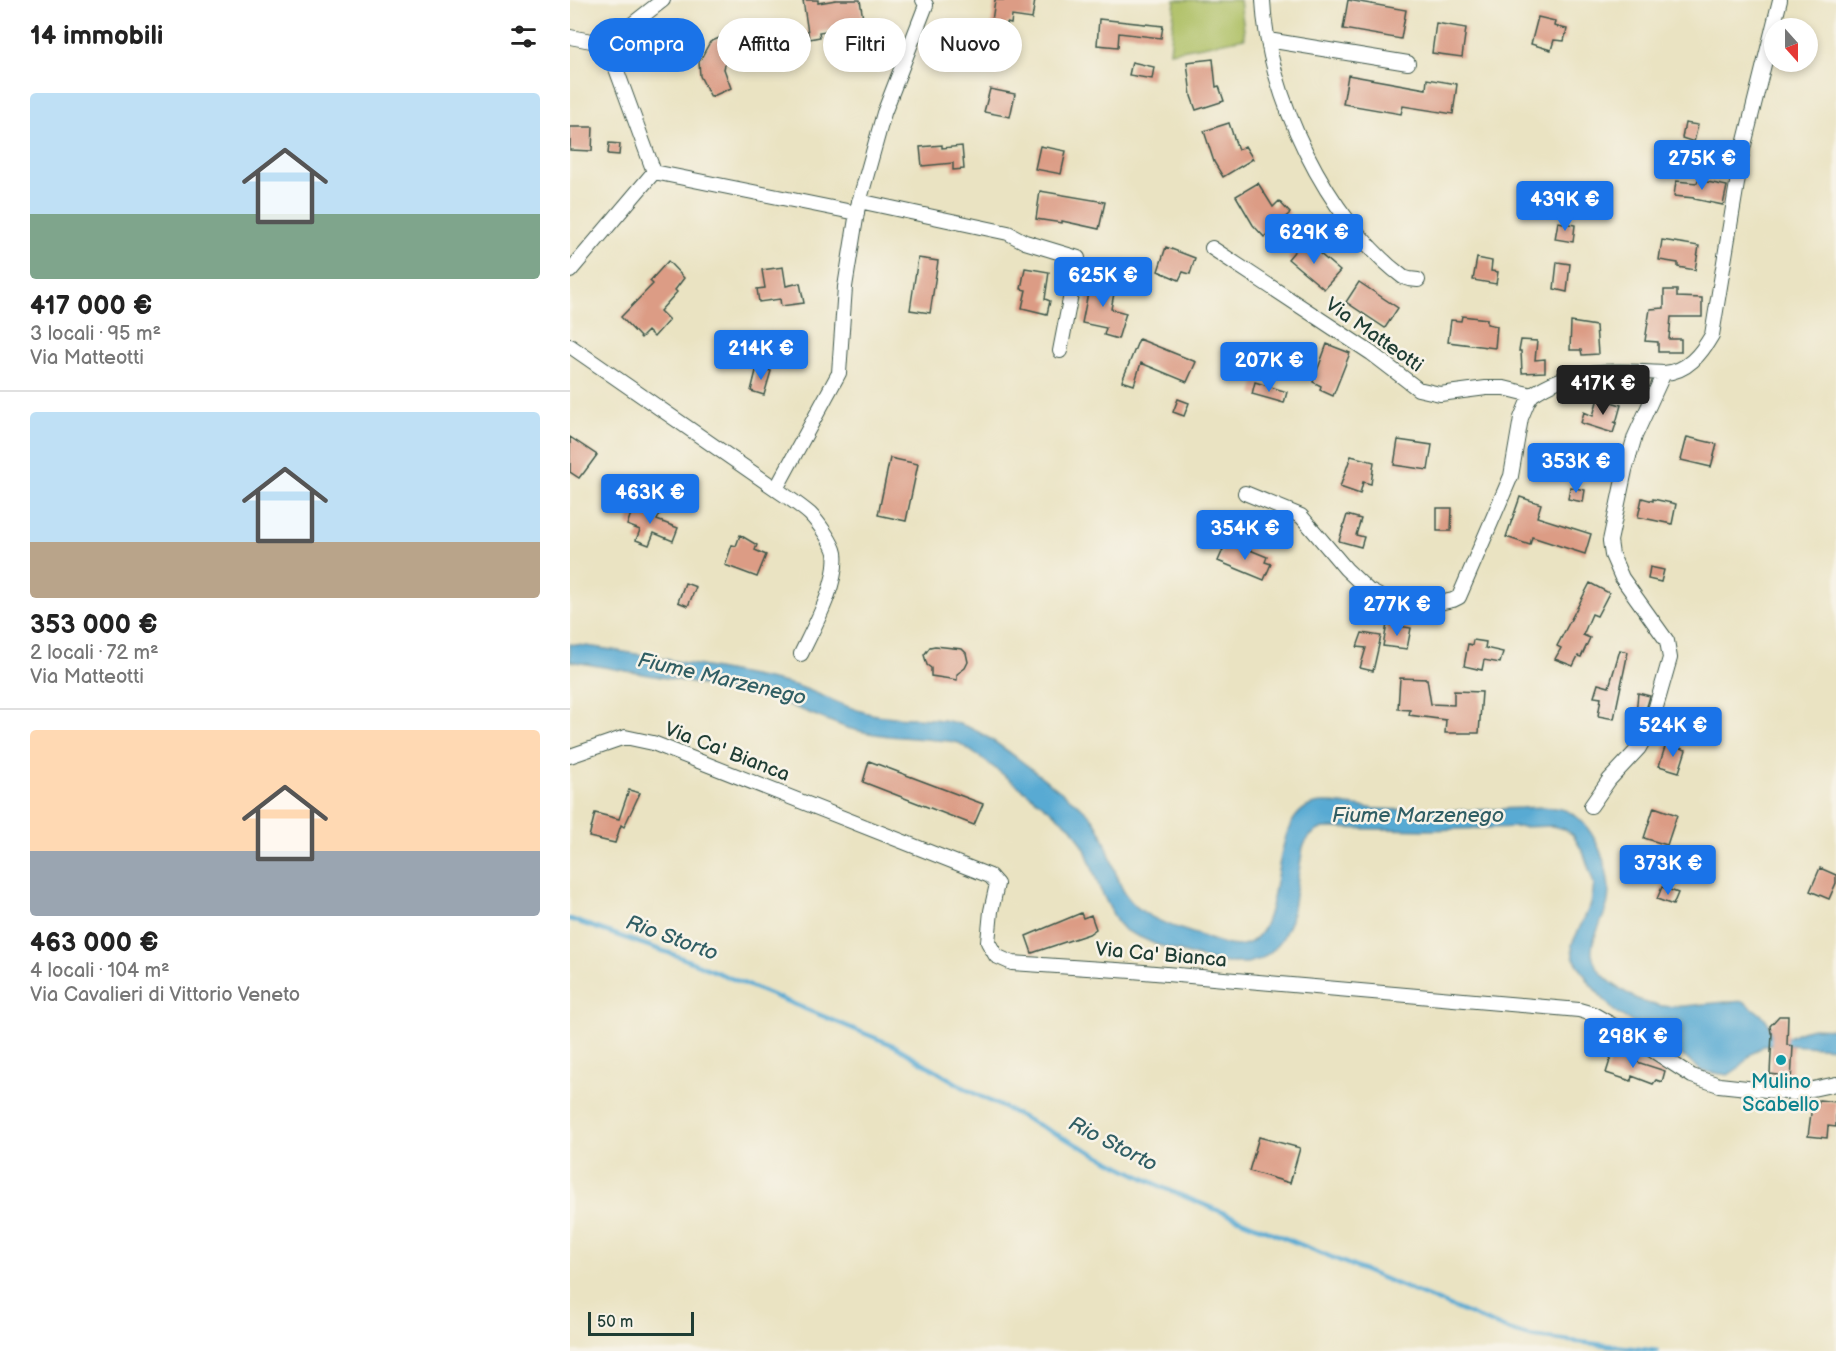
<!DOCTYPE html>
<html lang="it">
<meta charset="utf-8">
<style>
body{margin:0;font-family:"Balsamiq Sans",sans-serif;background:#f6f6f6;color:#222;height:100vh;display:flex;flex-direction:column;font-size:22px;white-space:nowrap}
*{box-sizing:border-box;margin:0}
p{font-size:20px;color:#767676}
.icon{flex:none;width:33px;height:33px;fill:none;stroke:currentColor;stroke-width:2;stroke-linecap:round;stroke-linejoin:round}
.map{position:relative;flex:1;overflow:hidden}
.panel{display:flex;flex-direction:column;background:#fff;width:570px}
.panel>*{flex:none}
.top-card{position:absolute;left:18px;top:18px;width:570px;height:54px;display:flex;gap:12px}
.needle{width:39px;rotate:159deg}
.controls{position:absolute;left:1194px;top:18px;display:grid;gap:12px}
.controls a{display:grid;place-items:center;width:54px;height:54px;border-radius:50%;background:#fff;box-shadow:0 3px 9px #0003;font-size:30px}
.scale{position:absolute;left:18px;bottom:15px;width:106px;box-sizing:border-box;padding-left:6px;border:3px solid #1f3d34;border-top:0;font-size:16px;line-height:21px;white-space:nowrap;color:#1f3d34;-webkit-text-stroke:4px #f7f3e8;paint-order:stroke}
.price{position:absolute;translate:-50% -51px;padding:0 14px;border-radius:6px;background:#1a73e8;color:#fff;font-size:20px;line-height:39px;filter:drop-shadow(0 2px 3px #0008)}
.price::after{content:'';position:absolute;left:50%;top:36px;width:18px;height:14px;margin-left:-9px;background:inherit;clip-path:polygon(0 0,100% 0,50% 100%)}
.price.current{background:#222;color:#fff}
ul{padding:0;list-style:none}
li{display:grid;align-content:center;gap:12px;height:318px;padding:0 30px}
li+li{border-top:2px solid #e0e0e0}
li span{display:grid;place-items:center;height:186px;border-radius:6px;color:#555}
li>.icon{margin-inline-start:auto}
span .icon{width:108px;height:108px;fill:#fffc;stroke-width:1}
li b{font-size:26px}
h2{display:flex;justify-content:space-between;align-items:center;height:72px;padding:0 30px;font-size:26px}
.tag{padding:0 21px;border-radius:27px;background:#fff;box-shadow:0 3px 9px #0003;font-size:21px;line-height:54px}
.tag.current{background:#1a73e8;color:#fff}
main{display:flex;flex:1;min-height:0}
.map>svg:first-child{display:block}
.green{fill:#adbf63;stroke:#667e4c;stroke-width:1.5}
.water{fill:#58aad3;stroke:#3c7484;stroke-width:1.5}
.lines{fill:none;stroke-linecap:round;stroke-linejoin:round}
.stream{stroke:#58aad3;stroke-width:4.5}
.building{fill:#dc9c85}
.minor-casing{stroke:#3d5649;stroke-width:16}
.minor{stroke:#fff;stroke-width:14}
.culture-dot{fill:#0f9aa8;stroke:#f7f3e8;stroke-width:2}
.labels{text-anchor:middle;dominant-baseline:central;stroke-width:5;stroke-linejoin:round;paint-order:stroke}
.street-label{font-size:20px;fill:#1f3d34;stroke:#f7f3e8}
.culture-label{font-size:20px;fill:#0d838f;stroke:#f7f3e8}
.water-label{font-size:21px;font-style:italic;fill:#305e64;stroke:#f7f3e8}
</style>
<main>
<section class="panel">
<h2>14 immobili<svg class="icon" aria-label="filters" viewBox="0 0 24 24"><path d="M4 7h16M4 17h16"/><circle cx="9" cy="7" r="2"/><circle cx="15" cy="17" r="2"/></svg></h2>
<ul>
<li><span style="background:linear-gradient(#bfe0f5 65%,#7fa58c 0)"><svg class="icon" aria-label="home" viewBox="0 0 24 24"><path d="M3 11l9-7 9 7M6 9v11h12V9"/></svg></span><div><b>417 000 €</b><p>3 locali · 95 m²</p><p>Via Matteotti</p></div></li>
<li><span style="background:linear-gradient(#bfe0f5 70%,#b9a48a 0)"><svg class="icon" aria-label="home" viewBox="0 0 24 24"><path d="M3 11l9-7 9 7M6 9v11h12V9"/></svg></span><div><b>353 000 €</b><p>2 locali · 72 m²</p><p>Via Matteotti</p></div></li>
<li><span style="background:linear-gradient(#ffd9b3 65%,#9aa5b1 0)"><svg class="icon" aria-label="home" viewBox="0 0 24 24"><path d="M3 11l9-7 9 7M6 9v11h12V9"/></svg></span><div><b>463 000 €</b><p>4 locali · 104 m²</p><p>Via Cavalieri di Vittorio Veneto</p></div></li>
</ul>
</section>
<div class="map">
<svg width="1266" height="1351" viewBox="0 0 1266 1351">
<rect width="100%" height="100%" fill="#f7f3e8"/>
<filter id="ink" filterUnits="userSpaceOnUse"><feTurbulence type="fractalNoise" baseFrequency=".0167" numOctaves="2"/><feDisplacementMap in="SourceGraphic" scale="12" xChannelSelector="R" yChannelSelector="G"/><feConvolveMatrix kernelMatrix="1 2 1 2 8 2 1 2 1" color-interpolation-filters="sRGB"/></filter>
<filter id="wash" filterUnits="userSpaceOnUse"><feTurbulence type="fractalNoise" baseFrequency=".008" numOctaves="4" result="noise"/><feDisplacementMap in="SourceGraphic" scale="24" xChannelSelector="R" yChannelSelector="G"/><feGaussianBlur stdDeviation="1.35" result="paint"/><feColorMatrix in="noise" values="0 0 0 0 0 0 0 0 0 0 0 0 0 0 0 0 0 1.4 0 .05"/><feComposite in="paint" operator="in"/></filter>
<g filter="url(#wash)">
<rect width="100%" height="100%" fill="#eae3c2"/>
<path class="green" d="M605 0H670L675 38 600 52Z"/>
<path class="water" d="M0 644C52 650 105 661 157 671 180 676 204 679 227 686 252 694 275 708 301 714 345 723 375 710 417 737 441 752 464 771 487 789 499 798 515 808 523 819 537 838 541 865 551 886 564 916 600 926 629 935 638 939 649 943 659 945 725 957 689 816 745 804 759 800 791 808 808 809 832 810 856 810 879 810 903 811 927 809 951 808 964 807 978 806 991 809 1023 816 1043 872 1038 901 1036 917 1020 939 1022 954 1025 975 1048 988 1065 998 1094 1014 1126 1003 1158 1002 1159 1002 1173 1001 1174 1002 1176 1003 1178 1005 1180 1006 1195 1017 1199 1019 1202 1037H1219L1231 1031 1243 1028 1266 1029V1048L1202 1044 1195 1045 1180 1055 1170 1067 1158 1075 1131 1071 1125 1065 1094 1042 1044 1011 1021 985 1003 957 1002 944 1021 904 1024 884 1014 854 1003 835 994 829 982 826 860 830 753 828C743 832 737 837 733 847L721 920 712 939 704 949 691 959 677 963H657L636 959 585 944 554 930 547 922 530 889 515 849 503 829 484 813 414 760 389 743 379 741 319 736 298 733 277 728 214 703 113 681 0 661Z"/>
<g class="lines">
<path class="stream" d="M0 919 105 955 325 1046 398 1090 596 1189 938 1330 957 1336 1087 1351"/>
</g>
<g id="blocks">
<path class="building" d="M233 0H248V3L266 0H290L294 25 249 32 250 37 239 39Z
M425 0H465L462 19 442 16 441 24 437 23 430 60 412 56 417 27 421 28Z
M778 0 836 10 831 39 773 29Z
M968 17 985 21 984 26 997 29 994 41 984 40 981 50 961 44Z
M529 19 593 26 591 38 549 33 548 47 527 45Z
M866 23 896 28 892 57 862 53Z
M167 30 175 46 163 52 162 56 156 60 154 69 161 88 141 97 130 76 129 62 140 42Z
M643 59 646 87 649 86 654 101 626 110 621 96 617 62Z
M562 62 584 67 582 79 559 75Z
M778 75 856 89 857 79 887 84 883 114 833 106 831 114 773 104Z
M420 89 445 94 440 117 414 112Z
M659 123 668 150 675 146 683 159 653 177 644 162 634 131Z
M1115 123 1128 125 1124 142 1112 138Z
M0 127H23L22 151 0 150Z
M39 143 50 144 49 155 38 154Z
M372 145V148L392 146 394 169 383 170V163L352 166 350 147Z
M470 146 496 151 491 174 465 169Z
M1128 180 1157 186 1153 205 1124 199V198L1104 196 1106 181 1127 183Z
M688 183 703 207 709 201 720 213 694 237 683 225 666 196Z
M470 191 535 202 529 229 492 221V223L466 219Z
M988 222 1005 225 1003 242 985 239Z
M734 240 770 271 754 289 718 259Z
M1092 240 1129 246 1125 270 1108 267V263L1089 260Z
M596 247 625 258 620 274 613 272 609 280 588 271Z
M348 258 368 261 360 313 340 310Z
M907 258 922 261 921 271 928 272 926 284 903 280Z
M98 261 114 278 105 290 107 292 90 311 99 320 84 337 78 331 71 338 51 317 83 284 80 281Z
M987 262 1000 264 997 292 984 289Z
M213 267 216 286 230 283 234 303 211 306 210 299 189 302 187 289 195 288 192 270Z
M455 268 479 272 475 299 480 301 477 314 452 308 456 290 451 289Z
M521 278 546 283 541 309 556 313 548 339 534 335 536 328 512 323Z
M789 282 828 308 815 328 776 302Z
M1094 290H1107V297L1132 298V317H1101L1099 339H1111V352H1088V342L1075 341 1080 309 1094 308Z
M892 316 917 319V324L927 326 925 348 878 342 881 320 891 321Z
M1001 322 1026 326 1028 354 1012 355 1011 350H1000Z
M569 339 626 362 617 382 571 363 564 385 552 381Z
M951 340 967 341 965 360 975 359V372L952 373 951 351H949Z
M757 344 780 353 763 396 750 390 751 386 743 382Z
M187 367 201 371 194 395 181 391Z
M685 382 717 392 714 403 682 394Z
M1028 398 1051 405 1046 423 1044 422 1046 424 1043 433 1011 423 1014 412 1023 416Z
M608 399 619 403 614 416 603 412Z
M0 437 27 455 13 474H12L9 478 0 472Z
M1117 437 1147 444 1141 467 1111 460Z
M828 440 862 445 858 470 824 465Z
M781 456 804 462 801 484 793 482 790 494 770 487Z
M320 458 348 464 336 521 308 515Z
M1000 487 1015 490 1013 502 998 499Z
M950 497 971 504 967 517 1021 534 1015 554 962 537 960 545 936 537Z
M1072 498 1083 501V499L1106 504 1102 524 1068 517Z
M64 505 90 514 87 520 108 528 103 541 84 533 79 545 66 540 70 530 57 525Z
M867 508H882L881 531H867Z
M777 515 791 519 786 535 794 537 791 547 769 541Z
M170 535 187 545 185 550 196 555 187 577 155 565 162 545 166 546Z
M663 543 697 557 695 562 701 564 694 580 648 561 655 545 661 548Z
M1080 567 1094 570 1091 582 1078 579Z
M115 583 126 587 118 606 108 602Z
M1020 583 1039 593 1027 616 1022 614 1013 635 1020 638 1011 657 1008 656 1003 666 985 659 991 648 987 646Z
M817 624 841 628 837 649 813 646Z
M792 633 811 636 803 671 790 668 796 648 787 647Z
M903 640 916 642 915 648 933 652 930 663 914 660 912 670 894 666 898 644 902 645Z
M365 646 392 649 396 653 398 662 395 668 387 674V680L361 676V668L357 665 354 655 360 647Z
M1050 650 1058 652 1044 719 1028 716 1031 698 1024 697 1028 684 1039 687Z
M830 678 857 679 861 704 884 705V691L912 692 909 733H875L876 720 839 715 840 710 828 709Z
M1068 693 1080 696 1074 717 1066 714Z
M1096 744 1116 750 1109 772 1089 766Z
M299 761 413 804 404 825 293 782Z
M59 790 70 793 54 827 51 825 45 843 19 837 25 813 49 819Z
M1084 807 1107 815 1097 845 1074 838Z
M1250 868 1266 875V883L1259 899 1240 891Z
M1092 887 1108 893 1103 905 1087 899Z
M511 913 513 918 521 915 526 929 519 934 462 953 456 936Z
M1209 1016H1218L1217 1045 1223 1046 1221 1082H1207V1075L1200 1074 1202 1033H1201L1200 1026Z
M1043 1051 1067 1059V1062L1095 1071 1092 1082 1086 1080 1083 1084 1062 1076 1061 1081 1036 1073Z
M1249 1100 1266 1102V1127L1258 1126 1257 1138 1238 1136 1242 1106H1248Z
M689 1137 730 1148 720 1183 679 1171Z"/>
</g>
</g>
<g filter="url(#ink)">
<use href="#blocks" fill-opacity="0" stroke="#3d5649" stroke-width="1.5"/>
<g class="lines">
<defs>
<path id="minor" d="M693 0C697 94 757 220 833 277L839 279 848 280
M0 37 37 44 93 0
M698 40 838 63
M37 44 84 172 287 213
M289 201 438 233 455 242 508 258 490 351
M642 248 801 353 848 389 870 394 916 388H934L962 395C1001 366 1049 371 1094 373
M0 271 84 172
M0 346 206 489 269 373 275 287 288 206 314 113 356 5 353 0
M206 489C217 497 230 505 240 514 248 522 263 543 265 553 269 582 244 627 231 654
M675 493 731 516 776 569 798 590 811 597 822 601 869 603 883 600 889 597 941 476 951 418 958 401 962 395
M0 756 55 737 83 743 420 876 427 884 421 911 418 942 426 956 442 963 562 971 1009 1010 1023 1014 1051 1030 1122 1076 1149 1085 1224 1093 1266 1084
M1021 806 1039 780 1069 748 1080 728 1100 658 1097 641 1052 578 1042 555 1040 541 1055 470 1065 436 1094 373C1117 372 1131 354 1142 335L1172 153 1210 0"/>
</defs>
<use href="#minor" class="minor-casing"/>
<use href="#minor" class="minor"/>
</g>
</g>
<circle class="culture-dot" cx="1211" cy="1060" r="6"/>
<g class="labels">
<g class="street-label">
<text transform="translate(804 335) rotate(35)">Via Matteotti</text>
<text transform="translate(157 752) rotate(21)">Via Ca' Bianca</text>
<text transform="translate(591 955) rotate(5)">Via Ca' Bianca</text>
</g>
<g class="culture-label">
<text x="1211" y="1082">Mulino<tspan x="1211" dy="23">Scabello</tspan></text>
</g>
<g class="water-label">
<text transform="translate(152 679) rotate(13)">Fiume Marzenego</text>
<text x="848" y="815">Fiume Marzenego</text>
<text transform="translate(102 938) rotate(20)">Rio Storto</text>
<text transform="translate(543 1144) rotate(27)">Rio Storto</text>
</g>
</g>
</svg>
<div class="controls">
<a><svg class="needle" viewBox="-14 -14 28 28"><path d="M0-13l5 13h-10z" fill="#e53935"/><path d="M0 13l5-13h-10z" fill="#767676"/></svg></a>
</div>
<div class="scale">50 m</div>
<b class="price" style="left:1132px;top:191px">275K €</b>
<b class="price" style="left:995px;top:232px">439K €</b>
<b class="price" style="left:744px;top:265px">629K €</b>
<b class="price" style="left:533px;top:308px">625K €</b>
<b class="price" style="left:191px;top:381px">214K €</b>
<b class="price" style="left:699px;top:393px">207K €</b>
<b class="price current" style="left:1033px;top:416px">417K €</b>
<b class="price" style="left:1006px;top:494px">353K €</b>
<b class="price" style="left:80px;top:525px">463K €</b>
<b class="price" style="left:675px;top:561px">354K €</b>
<b class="price" style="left:827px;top:637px">277K €</b>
<b class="price" style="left:1103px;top:758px">524K €</b>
<b class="price" style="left:1098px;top:896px">373K €</b>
<b class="price" style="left:1063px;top:1069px">298K €</b>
<div class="top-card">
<a class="tag current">Compra</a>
<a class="tag">Affitta</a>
<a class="tag">Filtri</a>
<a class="tag">Nuovo</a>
</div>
</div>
</main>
